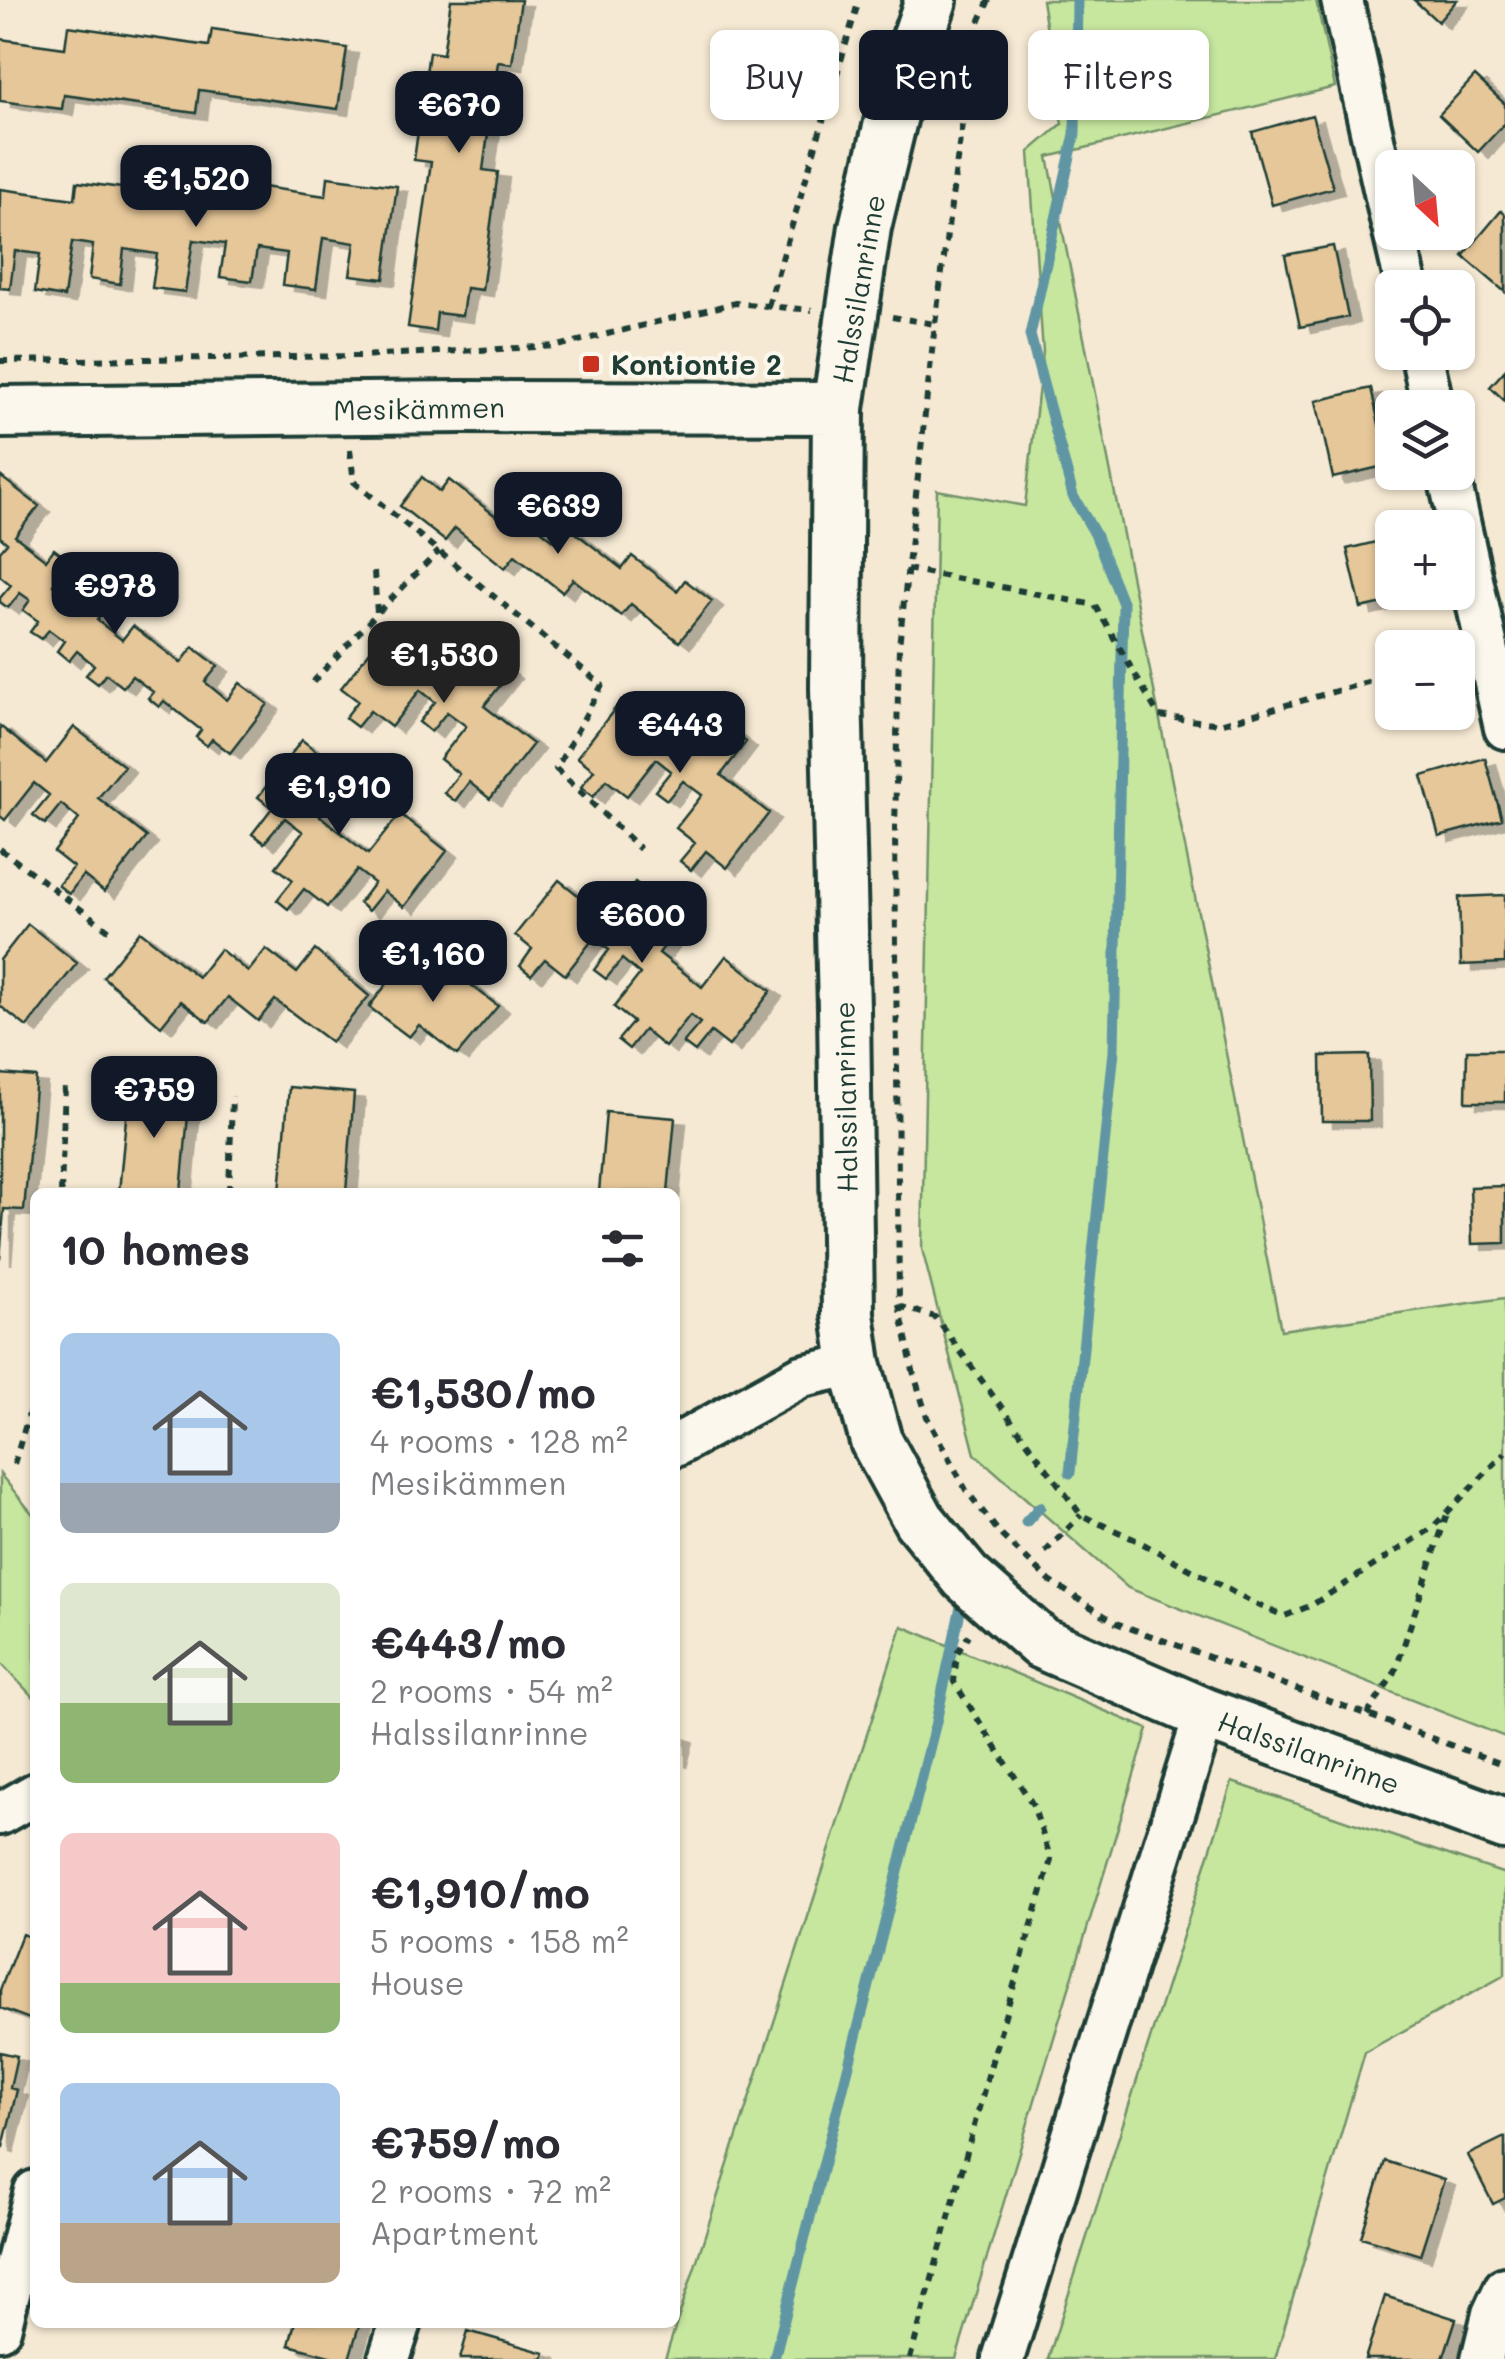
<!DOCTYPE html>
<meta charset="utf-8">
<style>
body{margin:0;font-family:Mali,sans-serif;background:#f2f2f3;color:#2b2b33;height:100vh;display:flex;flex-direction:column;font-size:38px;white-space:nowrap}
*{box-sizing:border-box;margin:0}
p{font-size:32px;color:#7c7c81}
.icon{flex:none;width:55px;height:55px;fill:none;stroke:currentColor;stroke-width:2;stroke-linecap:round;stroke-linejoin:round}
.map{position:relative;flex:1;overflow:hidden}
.side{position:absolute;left:30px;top:1188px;width:650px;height:1140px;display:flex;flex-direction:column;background:#fff;border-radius:15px;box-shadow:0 2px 8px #0004}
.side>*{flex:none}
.guide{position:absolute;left:710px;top:30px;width:645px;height:90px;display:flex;gap:20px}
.needle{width:65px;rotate:154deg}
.buttons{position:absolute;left:1375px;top:150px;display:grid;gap:20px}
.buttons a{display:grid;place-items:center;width:100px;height:100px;border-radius:15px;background:#fff;box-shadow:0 2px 8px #0004;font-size:50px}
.price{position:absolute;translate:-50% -85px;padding:0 22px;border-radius:20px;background:#111827;color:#fff;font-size:32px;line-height:65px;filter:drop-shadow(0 2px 5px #0008)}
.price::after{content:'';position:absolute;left:50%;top:60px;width:30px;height:22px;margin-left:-15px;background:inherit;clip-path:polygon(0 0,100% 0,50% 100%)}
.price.selected{background:#222;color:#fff}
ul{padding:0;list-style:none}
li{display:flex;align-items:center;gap:30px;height:250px;padding:0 30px}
li span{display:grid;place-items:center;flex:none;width:280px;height:200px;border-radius:15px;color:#555}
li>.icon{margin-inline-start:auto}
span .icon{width:120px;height:120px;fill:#fffc;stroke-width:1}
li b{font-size:42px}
h2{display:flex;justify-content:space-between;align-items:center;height:120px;padding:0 30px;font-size:42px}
.tag{padding:0 35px;border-radius:15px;background:#fff;box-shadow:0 2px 8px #0004;font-size:35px;line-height:90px}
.tag.selected{background:#111827;color:#fff}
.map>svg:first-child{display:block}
.green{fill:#c7e79f;stroke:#73926a;stroke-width:2.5}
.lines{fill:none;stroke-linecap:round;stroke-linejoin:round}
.stream{stroke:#6096a3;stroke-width:11}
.building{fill:#e6c799;stroke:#1f3d34;stroke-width:2.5;filter:url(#shadow)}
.minor-casing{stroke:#1f3d34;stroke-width:48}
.tertiary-casing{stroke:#1f3d34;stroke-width:58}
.path{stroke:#1f3d34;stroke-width:6;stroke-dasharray:8 8;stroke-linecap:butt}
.minor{stroke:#fbf7ec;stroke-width:40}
.tertiary{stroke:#fbf7ec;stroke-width:50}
.poi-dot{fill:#c8321e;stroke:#fbf7ec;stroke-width:4}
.labels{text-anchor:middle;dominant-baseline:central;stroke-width:8;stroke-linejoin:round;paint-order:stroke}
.street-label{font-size:28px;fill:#1f3d34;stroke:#fbf7ec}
.poi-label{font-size:28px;font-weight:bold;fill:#1f3d34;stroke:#fbf7ec;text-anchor:start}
</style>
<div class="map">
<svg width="1505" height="2359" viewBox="0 0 1505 2359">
<defs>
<filter id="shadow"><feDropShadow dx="11" dy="6" stdDeviation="0" flood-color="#0004"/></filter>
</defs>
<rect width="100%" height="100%" fill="#f5e9d3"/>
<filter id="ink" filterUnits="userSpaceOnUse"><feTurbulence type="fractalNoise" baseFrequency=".01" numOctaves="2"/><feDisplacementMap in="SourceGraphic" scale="20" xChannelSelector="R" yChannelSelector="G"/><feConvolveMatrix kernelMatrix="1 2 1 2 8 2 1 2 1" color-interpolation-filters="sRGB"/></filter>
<g filter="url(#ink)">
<path class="green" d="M1042 0H1316L1335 87 1048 157 1281 1330 1505 1298V1737L1128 1588 975 1454 922 1249 937 490 1025 506 1043 352 1029 152 1062 124Z
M0 1474 35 1517V1699L0 1662Z
M902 1626 1148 1729 956 2359H665Z
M1232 1782 1505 1874V1975L1365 2052 1275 2359H1048Z"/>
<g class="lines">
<path class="stream" d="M1070 1473 1114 1051 1123 604 1095 534 1073 496 1030 335 1075 134 1077 0
M1026 1522 1040 1507
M774 2359 935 1726 964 1593"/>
</g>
<path class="building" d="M451 0H521L512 64 498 62 483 170 498 172 482 290 466 288 462 316 437 313 435 331 408 327 431 162 414 160 429 52 443 54Z
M1414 0H1457L1438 22Z
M68 26 209 46 212 29 347 48 338 109 199 90 196 113 64 95 62 109 0 101V39L65 48Z
M1475 76 1505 104V123L1478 152 1439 115Z
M1312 115 1333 188 1272 205 1252 132Z
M328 177 397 186 384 279 350 275 355 243 323 238 316 289 283 285 287 253 257 249 252 281 220 277 225 244 193 240 185 292 152 288 157 254 124 249 120 284 89 279 93 245 72 242 64 297 35 292 40 254 15 251 10 289 0 288V189L75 199 77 182 196 198 199 178 326 196Z
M1501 211 1505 214V292L1463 256Z
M1333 246 1348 317 1300 327 1285 255Z
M1505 370V401L1490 387Z
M1371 388 1388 465 1333 478 1316 401Z
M0 476 39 506 15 536 46 560 54 549 71 562 53 585 74 602 83 590 106 608 97 620 122 640 133 626 181 663 193 647 218 666 205 682 227 700 240 683 268 704 230 753 212 739 207 746 196 737 201 730 164 701 159 707 148 698 153 692 132 676 123 687 106 674 98 684 86 675 94 665 77 651 69 661 57 651 64 641 49 630 41 639 30 632 38 621 23 610 30 600 20 593 8 608 0 602V598L11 585 0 576V551L7 543 0 537Z
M422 477 440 492 449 480 501 520 512 507 560 545 572 530 622 569 632 556 677 591 685 580 712 601 679 642 631 604 621 616 573 579 562 592 515 555 505 568 455 528 445 541 400 506Z
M1392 538V592H1405L1406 598 1361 608 1347 549Z
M385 632 432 669 460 634 510 673 484 706 533 744 490 799 469 782 455 801 444 793 459 774 440 759 466 726 447 712 431 732 419 722 435 702 420 690 391 727 370 711 357 727 345 718 358 701 341 688Z
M621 701 669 739 697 703 746 742 721 775 769 813 727 868 706 851 691 870 680 861 695 843 676 828 702 795 683 781 667 800 655 791 671 771 656 759 627 796 606 780 593 797 581 787 594 770 577 757Z
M0 726 46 763 74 727 124 766 98 798 147 837 104 892 83 875 69 894 58 885 73 867 54 852 79 819 61 804 45 824 33 815 49 795 34 783 5 820 0 816Z
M302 740 350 777 320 816 368 854 400 814 447 851 404 907 384 891 368 911 359 903 374 883 357 870 327 907 304 889 288 909 277 900 293 880 276 867 303 832 285 818 264 843 252 834 272 808 258 797Z
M1485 758 1502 819 1439 836 1422 776Z
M559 880 607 918 635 882 684 921 659 953 702 987 726 956 771 991 729 1046 711 1032 695 1052 683 1043 700 1023 690 1015 665 1047 644 1030 629 1049 618 1040 633 1022 614 1007 640 974 622 959 606 979 594 970 609 950 594 938 565 975 545 959 531 975 520 966 532 949 515 935Z
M1505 895V963L1461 965 1459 897Z
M28 924 77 963 27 1027 0 1006V960Z
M140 931 198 977 220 949 248 972 266 949 297 973 315 950 369 996 331 1042 275 1000 258 1021 228 997 208 1022 181 1001 161 1026 103 977Z
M409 955 447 985 457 974 498 1006 457 1055 419 1025 409 1037 369 1007Z
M1467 1050H1505V1102H1466Z
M1369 1055 1370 1121H1322L1321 1056Z
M0 1074 36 1077 24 1210 4 1209 0 1259Z
M129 1087 190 1093 181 1192H119Z
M289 1087 354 1093 346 1192H280Z
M606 1112 675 1118 668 1192H599Z
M1505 1186V1243L1472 1244 1470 1187Z
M675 1734 682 1736 675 1762Z
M22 1934 35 1939V2021L0 2008V1990Z
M0 2052 17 2056 10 2088 17 2090 3 2147 0 2146Z
M1505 2137V2198L1493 2204 1468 2155Z
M1385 2161 1444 2180 1420 2255 1361 2237Z
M1385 2296 1456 2319 1443 2359H1365Z
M295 2322H360L349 2359H340L289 2345Z
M468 2331 545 2353 543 2359H460Z"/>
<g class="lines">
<defs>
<path id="minor" d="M1342 0 1392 224
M1394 232 1407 288
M1421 352 1433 408
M1448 472 1505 728
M675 1446 802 1376 855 1364
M0 1814 35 1794
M0 2329 35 2191
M389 2359 401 2322
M1003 2359 1205 1714
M1482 2359 1493 2314 1505 2288"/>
<path id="tertiary" d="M931 0 893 111 865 227 838 408 836 688 844 1009 848 1314 855 1364 876 1441 919 1520 966 1577 1041 1643 1205 1714 1505 1824
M0 412 462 407 838 408"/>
</defs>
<use href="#minor" class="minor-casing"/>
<use href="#tertiary" class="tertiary-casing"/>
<path class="path" d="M989 0 980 20 968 79 935 324 899 646 895 829 899 1305 913 1371 927 1417 966 1490 1002 1536 1050 1581 1116 1623 1505 1765
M768 306 859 0
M892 317 935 324
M0 361 360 356 558 346 735 303 812 310
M350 450 354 482 602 685 556 769 640 849
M907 569 1095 605 1159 716 1220 724 1392 675
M374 572 377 613
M313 682 377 613 439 551
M0 849 114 934
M61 1192 65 1085
M229 1192 232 1096
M899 1306 935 1317 1081 1515 1136 1540 1255 1604 1285 1616 1312 1605 1431 1529 1505 1453
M14 1464 35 1394
M1045 1552 1081 1515
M1367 1715 1395 1672 1447 1514
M910 2359 996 2046 1051 1860 1033 1805 954 1682 957 1653 969 1635"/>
<use href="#minor" class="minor"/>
<use href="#tertiary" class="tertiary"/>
</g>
</g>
<rect class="poi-dot" x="581" y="354" width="20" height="20" rx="5"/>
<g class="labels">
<g class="street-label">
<text transform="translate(858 289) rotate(-80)">Halssilanrinne</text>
<text transform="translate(419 408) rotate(-1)">Mesikämmen</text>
<text transform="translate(845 1097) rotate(-91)">Halssilanrinne</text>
<text transform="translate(1309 1752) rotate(20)">Halssilanrinne</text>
</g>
<g class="poi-label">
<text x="611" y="364">Kontiontie 2</text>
</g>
</g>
</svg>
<div class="buttons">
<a><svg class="needle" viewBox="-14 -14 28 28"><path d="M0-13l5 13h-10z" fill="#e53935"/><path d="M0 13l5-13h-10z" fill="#7c7c81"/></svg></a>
<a><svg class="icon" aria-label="locate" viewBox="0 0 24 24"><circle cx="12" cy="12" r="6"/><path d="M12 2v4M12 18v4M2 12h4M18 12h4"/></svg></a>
<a><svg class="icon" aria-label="layers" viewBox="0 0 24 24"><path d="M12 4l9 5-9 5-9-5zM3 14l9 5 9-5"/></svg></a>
<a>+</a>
<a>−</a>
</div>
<b class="price" style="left:459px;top:156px">€670</b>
<b class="price" style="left:196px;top:230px">€1,520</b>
<b class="price" style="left:558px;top:557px">€639</b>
<b class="price" style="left:115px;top:637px">€978</b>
<b class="price selected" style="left:444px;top:706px">€1,530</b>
<b class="price" style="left:680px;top:776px">€443</b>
<b class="price" style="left:339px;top:838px">€1,910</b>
<b class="price" style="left:642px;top:966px">€600</b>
<b class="price" style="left:433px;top:1005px">€1,160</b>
<b class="price" style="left:154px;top:1141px">€759</b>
<div class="guide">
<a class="tag">Buy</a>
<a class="tag selected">Rent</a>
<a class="tag">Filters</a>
</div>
<section class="side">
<h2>10 homes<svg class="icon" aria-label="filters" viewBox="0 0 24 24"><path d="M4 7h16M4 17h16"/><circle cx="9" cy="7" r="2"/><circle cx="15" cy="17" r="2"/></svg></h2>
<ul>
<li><span style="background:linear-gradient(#a9c7e8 75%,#9aa5b1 0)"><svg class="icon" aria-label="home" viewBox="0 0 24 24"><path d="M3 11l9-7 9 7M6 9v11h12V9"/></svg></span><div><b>€1,530/mo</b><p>4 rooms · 128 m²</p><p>Mesikämmen</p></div></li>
<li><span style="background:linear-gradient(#dfe7d0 60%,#8fb573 0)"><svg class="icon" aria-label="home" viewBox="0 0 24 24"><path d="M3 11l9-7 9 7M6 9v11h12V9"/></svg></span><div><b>€443/mo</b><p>2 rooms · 54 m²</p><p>Halssilanrinne</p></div></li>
<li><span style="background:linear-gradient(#f6c9c9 75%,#8fb573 0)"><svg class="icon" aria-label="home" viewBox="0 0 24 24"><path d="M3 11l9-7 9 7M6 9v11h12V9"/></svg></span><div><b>€1,910/mo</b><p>5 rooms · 158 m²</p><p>House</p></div></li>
<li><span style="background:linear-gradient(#a9c7e8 70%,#b9a48a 0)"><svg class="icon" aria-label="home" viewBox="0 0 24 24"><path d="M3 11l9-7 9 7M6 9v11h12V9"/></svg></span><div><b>€759/mo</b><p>2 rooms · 72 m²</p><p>Apartment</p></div></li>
</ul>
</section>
</div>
